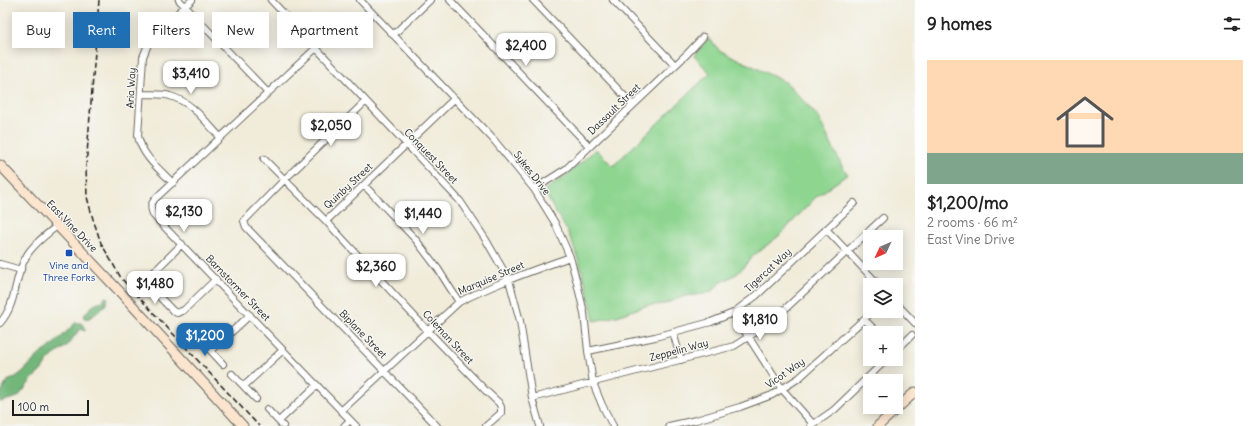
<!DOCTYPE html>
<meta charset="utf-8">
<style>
body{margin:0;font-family:Delius,sans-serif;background:#f2f2f2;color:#222;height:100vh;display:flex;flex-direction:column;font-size:15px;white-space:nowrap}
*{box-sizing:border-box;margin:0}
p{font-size:13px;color:#767676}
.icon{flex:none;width:22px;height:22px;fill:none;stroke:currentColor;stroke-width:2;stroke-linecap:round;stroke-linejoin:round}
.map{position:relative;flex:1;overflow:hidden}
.panel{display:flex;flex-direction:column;background:#fff;width:340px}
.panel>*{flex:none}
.banner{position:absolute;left:12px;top:12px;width:380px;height:36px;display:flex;gap:8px}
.needle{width:26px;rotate:226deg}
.controls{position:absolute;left:863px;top:230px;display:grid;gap:8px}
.controls a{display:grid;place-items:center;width:40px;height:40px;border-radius:0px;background:#fff;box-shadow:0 2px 10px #0003;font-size:20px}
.scale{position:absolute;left:12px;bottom:10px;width:77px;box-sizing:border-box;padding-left:4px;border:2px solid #1c1c1c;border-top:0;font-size:11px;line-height:14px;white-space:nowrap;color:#1c1c1c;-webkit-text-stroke:3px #f6f6f2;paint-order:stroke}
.price{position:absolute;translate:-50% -34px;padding:0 9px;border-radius:8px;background:#fff;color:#222;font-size:13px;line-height:26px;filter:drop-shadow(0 1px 2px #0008)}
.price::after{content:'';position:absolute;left:50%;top:24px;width:12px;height:9px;margin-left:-6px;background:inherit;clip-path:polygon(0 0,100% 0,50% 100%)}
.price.active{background:#1f6fb2;color:#fff}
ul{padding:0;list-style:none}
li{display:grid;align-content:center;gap:8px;height:212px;padding:0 12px}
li+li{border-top:1px solid #e0e0e0}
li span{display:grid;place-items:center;height:124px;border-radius:0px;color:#555}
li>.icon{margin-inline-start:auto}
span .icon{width:72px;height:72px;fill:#fffc;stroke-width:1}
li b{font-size:17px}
h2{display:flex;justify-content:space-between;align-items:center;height:48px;padding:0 12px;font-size:17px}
.pill{padding:0 14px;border-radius:0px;background:#fff;box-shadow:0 2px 10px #0003;font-size:14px;line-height:36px}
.pill.active{background:#1f6fb2;color:#fff}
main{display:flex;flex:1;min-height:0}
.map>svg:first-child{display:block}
.green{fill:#8ed590;stroke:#557856}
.forest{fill:#72b67a;stroke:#47694b}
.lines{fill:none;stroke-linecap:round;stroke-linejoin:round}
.street-casing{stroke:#67655e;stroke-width:8}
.secondary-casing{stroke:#67655e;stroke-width:11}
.street{stroke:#fff;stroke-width:6}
.secondary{stroke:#fce5cf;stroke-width:9}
.rail{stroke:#1c1c1c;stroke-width:1.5;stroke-dasharray:6 3;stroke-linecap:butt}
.transit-dot{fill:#1a4fb4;stroke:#f6f6f2;stroke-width:1.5}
.labels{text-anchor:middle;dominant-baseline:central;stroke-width:3;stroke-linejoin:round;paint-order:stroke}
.street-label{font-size:10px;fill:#1c1c1c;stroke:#f6f6f2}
.transit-label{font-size:10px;fill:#164399;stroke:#f6f6f2}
</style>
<main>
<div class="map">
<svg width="915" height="426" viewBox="0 0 915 426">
<rect width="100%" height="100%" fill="#f6f6f2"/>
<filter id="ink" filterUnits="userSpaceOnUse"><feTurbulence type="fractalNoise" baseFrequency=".025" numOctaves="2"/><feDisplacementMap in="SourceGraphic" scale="8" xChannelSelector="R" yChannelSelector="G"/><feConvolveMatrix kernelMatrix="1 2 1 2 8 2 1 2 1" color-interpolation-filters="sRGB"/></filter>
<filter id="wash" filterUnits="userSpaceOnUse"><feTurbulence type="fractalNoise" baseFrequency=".012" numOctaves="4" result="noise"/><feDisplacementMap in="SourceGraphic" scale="16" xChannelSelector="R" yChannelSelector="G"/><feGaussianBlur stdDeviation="0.9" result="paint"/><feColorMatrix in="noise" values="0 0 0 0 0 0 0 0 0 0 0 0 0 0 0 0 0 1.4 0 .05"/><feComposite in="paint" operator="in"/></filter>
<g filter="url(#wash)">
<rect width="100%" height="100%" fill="#f1ecda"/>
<path class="green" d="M709 38 719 50 787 83 818 117 843 168 848 174 816 197 780 235 753 256 738 273 720 283 713 290 704 294 685 296 664 304 645 306 617 316 594 321C588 290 580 259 567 231 561 220 548 202 545 190L566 176 596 149 613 166 710 73 694 56Z"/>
<path class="forest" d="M105 297 108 298C107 307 95 315 87 319L83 317C87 310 94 303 102 302Z
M75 323H81L84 325 85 331 80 329 67 346 54 355 47 362 41 371 33 378 18 397 0 402V395L7 381C20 377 29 365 38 356 41 353 45 351 48 349 57 341 67 332 75 323Z"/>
</g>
<g filter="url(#ink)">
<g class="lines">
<defs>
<path id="street" d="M179 0 268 93
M271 0 460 201 486 240 509 280 520 321 532 398 540 426
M360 0 493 139 534 189 555 223 570 257 577 283 584 313 588 351 593 383 602 405 613 426
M450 0 589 146
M533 0 633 105
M613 0 675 65
M393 35 430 0
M316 48 157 197C150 204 150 208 154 216L356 426
M141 94C150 95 161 93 170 96 192 102 205 121 220 137
M366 101 285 179 244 221 246 227 437 426
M264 159 326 221 428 331 486 391 499 403 501 407V413L486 426
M173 183C159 169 142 156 138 136L143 57 149 42 159 30 192 0
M364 185 416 240 438 269 459 302
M534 189 566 169 687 54 703 37
M326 221 454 99
M826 229 879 285
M182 244 150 276 148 282 150 287 173 311 177 313 184 310 216 279
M0 264 21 270
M896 303 915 323
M733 313 782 389 813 424
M864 319 878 333
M0 323C18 302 13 279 26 257 31 246 47 234 57 226
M673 332 681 360
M200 339 223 364
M211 351 250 315
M588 351 655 337 711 322 733 313 757 295 854 203
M896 351 912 335
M232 374 256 399
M244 386 283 350
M532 398 734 346 770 323 883 218
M267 409 283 426
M341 411 459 302C494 284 532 271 570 257
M279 421 317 385
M344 426 350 420
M669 426 696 420 740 407 772 395 799 378 873 311
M811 426 834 410 887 359"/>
<path id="secondary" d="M0 165 121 293 243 426
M878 426 915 392"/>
</defs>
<use href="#street" class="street-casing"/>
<use href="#secondary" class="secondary-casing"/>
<use href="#street" class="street"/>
<use href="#secondary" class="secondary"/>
<path class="rail" d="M99 0 86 167 87 197 93 219 101 243 121 278 259 426"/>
</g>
</g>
<rect class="transit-dot" x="65" y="249" width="8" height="8" rx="2"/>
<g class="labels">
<g class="street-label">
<text transform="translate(131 88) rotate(-87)">Aria Way</text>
<text transform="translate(614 109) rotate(-44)">Dassault Street</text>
<text transform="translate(431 156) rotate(46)">Conquest Street</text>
<text transform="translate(532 173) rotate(52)">Sykes Drive</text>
<text transform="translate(348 186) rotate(-43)">Quinby Street</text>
<text transform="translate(72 226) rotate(46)">East Vine Drive</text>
<text transform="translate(768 270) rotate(-43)">Tigercat Way</text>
<text transform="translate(491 278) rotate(-23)">Marquise Street</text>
<text transform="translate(238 288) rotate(46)">Barnstormer Street</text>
<text transform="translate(363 334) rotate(46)">Biplane Street</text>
<text transform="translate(448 337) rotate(47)">Coleman Street</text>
<text transform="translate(679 350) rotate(-15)">Zeppelin Way</text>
<text transform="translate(785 373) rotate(-35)">Vicot Way</text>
</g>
<g class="transit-label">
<text x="69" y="265">Vine and<tspan x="69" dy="12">Three Forks</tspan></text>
</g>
</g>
</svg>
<div class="controls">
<a><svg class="needle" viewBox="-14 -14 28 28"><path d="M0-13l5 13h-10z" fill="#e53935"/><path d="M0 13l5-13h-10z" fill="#767676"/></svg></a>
<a><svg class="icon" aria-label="layers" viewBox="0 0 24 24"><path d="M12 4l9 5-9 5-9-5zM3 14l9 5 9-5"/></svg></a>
<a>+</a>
<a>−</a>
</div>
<div class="scale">100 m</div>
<b class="price" style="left:526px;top:67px">$2,400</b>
<b class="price" style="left:191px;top:95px">$3,410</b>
<b class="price" style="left:331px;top:147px">$2,050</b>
<b class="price" style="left:184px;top:233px">$2,130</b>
<b class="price" style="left:423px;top:235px">$1,440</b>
<b class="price" style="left:376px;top:288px">$2,360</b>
<b class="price" style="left:155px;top:305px">$1,480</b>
<b class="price" style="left:760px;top:341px">$1,810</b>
<b class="price active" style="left:205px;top:357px">$1,200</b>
<div class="banner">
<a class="pill">Buy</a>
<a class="pill active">Rent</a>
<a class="pill">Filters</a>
<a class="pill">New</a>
<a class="pill">Apartment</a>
</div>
</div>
<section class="panel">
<h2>9 homes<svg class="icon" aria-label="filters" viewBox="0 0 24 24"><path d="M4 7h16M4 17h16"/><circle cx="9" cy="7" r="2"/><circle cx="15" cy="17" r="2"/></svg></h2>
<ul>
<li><span style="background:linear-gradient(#ffd9b3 75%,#7fa58c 0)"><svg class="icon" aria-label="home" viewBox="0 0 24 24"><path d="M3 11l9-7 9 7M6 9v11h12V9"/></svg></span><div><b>$1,200/mo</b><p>2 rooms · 66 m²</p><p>East Vine Drive</p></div></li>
</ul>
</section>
</main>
